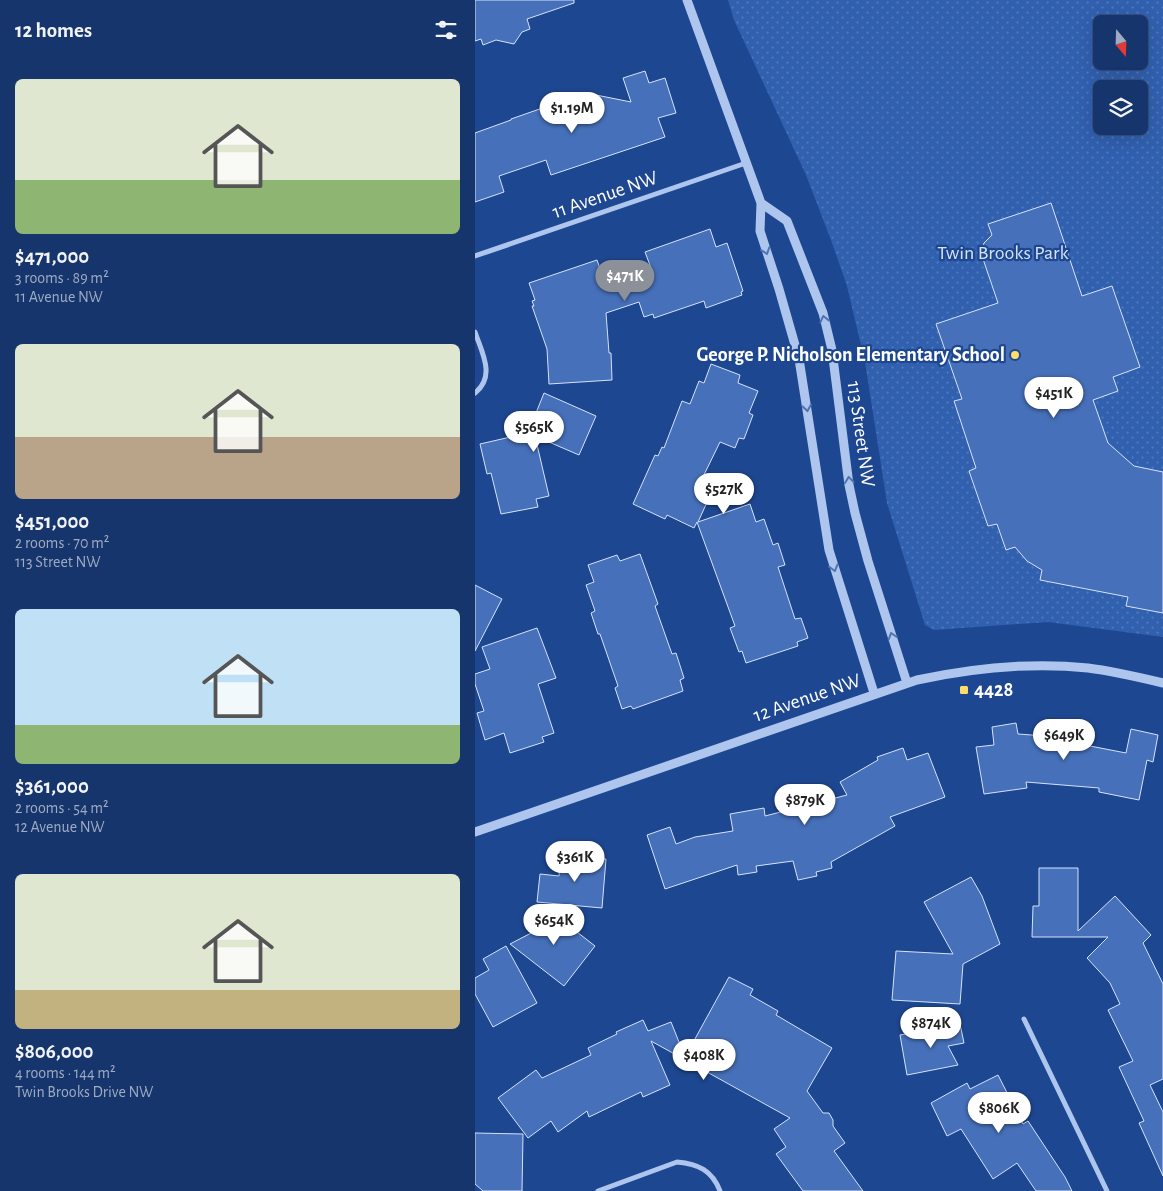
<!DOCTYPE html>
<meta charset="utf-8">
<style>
body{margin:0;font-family:"Alegreya Sans",sans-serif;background:#1f3d72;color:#f1f3f6;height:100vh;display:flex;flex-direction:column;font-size:19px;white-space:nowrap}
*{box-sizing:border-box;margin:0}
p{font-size:16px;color:#9eabc2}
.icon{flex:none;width:28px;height:28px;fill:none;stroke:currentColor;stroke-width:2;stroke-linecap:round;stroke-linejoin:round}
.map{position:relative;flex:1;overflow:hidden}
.details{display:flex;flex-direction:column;background:#16356d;width:475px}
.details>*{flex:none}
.needle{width:32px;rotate:161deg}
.tools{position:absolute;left:618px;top:15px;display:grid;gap:10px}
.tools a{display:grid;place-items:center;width:55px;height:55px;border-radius:8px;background:#16356d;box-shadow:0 5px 20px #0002,0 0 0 1px #355080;font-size:25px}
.price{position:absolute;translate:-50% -42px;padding:0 11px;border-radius:18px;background:#fff;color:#222;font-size:16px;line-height:32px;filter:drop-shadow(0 1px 2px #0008)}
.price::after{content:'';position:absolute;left:50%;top:30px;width:15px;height:11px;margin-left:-8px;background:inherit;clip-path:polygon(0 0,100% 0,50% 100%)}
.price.selected{background:#8c9099;color:#fff}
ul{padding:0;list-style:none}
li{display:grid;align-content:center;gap:10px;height:265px;padding:0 15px}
li span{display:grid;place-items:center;height:155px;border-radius:8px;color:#555}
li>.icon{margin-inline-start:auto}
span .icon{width:90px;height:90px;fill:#fffc;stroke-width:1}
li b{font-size:21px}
h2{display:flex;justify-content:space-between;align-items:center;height:60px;padding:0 15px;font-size:21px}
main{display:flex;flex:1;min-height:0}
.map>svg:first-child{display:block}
.park{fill:url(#park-dots);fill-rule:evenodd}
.building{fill:#4670b9;stroke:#d4e2fa}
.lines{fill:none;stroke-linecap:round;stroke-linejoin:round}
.minor{stroke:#aec6ee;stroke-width:5}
.tertiary{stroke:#aec6ee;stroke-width:9}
.oneway{stroke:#5073b2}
.poi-dot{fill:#fdde6d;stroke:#1e4791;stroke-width:2}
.labels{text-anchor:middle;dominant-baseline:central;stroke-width:4.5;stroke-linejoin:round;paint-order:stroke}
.street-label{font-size:20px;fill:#fff;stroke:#1e4791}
.park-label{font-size:20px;fill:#d4e2fa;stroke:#1e4791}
.poi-label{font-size:20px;font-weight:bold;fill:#fff;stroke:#1e4791;text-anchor:end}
</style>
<main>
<section class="details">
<h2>12 homes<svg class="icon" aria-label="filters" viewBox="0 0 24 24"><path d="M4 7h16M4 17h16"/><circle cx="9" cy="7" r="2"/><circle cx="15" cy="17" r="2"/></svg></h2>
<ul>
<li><span style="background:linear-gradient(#dfe7d0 65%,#8fb573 0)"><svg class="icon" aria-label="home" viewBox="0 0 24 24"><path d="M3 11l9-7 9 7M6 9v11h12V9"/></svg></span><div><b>$471,000</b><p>3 rooms · 89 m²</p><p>11 Avenue NW</p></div></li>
<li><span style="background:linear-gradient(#dfe7d0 60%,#b9a48a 0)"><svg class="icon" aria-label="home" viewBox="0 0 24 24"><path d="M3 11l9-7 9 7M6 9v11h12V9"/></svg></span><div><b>$451,000</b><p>2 rooms · 70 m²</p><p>113 Street NW</p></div></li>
<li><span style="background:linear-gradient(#bfe0f5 75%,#8fb573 0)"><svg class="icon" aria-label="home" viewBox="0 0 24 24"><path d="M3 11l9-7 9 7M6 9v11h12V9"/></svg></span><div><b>$361,000</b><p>2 rooms · 54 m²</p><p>12 Avenue NW</p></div></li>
<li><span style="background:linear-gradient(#dfe7d0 75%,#c2b280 0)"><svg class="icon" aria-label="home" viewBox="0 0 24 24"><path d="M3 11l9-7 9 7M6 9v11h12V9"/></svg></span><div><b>$806,000</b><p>4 rooms · 144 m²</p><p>Twin Brooks Drive NW</p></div></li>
</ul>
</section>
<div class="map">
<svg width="688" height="1191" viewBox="0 0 688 1191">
<defs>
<pattern id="park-dots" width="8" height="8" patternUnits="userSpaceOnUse" patternTransform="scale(1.25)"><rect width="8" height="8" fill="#3160af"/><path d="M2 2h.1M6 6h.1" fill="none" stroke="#5078bb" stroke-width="1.8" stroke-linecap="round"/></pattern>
</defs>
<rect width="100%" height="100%" fill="#1e4791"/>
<path class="park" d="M253 0H688V637L573 622 459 630 450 625 412 503 390 362 372 286 356 240 331 175 259 20ZM626 24H664V61H626ZM626 89H664V126H626Z"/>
<path class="building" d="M0 0H99V3L52 19 55 29 47 32 39 44 21 40 8 45 6 39 0 41Z
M170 71 174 83 190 78 201 113 183 118 190 137 76 175 71 160 24 176 29 192 0 202V133L36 120V119L79 104 83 117 109 108 114 99 121 95 156 102 148 78Z
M576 203 607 296 637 286 665 367 638 377 643 391 618 400 633 443 659 466 688 472V613L651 606 653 597 565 580 567 570 552 561 540 547 531 550 522 524 513 526 494 471 501 468 479 401 487 399 461 324 523 303 506 253 509 243 517 235 513 224Z
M235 229 241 247 252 243 268 291 266 292 267 295 231 308 229 301 179 318 178 314 169 317 164 302 131 313 134 353H136L137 380 74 384 72 349 57 306H59L57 301 60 300 54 283 122 260 130 283 176 268 170 252Z
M236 364 265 375 263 383 283 391 274 413 278 415 269 439 264 438 260 448 245 442 226 481 239 487 223 522 275 504 281 522 289 519 298 545 303 543 310 565 303 567 320 619 326 618 333 638 322 642 323 646 271 663 267 651 264 652 255 628 260 626 222 522 219 528 192 515 190 519 158 504 180 455 183 456 187 447 189 448 207 401 215 404 224 381 229 383Z
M69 393 121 416 104 455 60 436 74 496 61 499 63 507 26 514 16 473 12 474 5 444 53 433Z
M165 554 183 604 180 606 197 654 201 653 209 678 205 680 208 691 158 709 156 706 147 709 140 688 143 686 125 634H123L116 613 120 611 111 585 119 582 113 565 142 555 145 561Z
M0 585 27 599 0 651Z
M62 628 81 678 63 684 79 733 67 737 69 742 35 753 29 733 10 740 2 713 9 711 0 684V674L15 669 7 647Z
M586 721 612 723 610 745 651 753 656 729 683 735 678 762 672 760 664 800 624 792V788L551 782 552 788 509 794 501 747 519 745 517 727 541 723 543 734 584 737Z
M428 748 432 760 453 753 470 797 415 817 420 826 356 862 357 868 341 872 342 876 323 880 318 861 281 866 282 872 263 875 262 865 190 889 172 835 195 827 201 844 220 837 258 831 255 814 289 808 290 816 372 795 365 782 403 760 402 757Z
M86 855 131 859 127 908 62 902 65 874 84 876Z
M564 868H603V931L640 896 676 935 668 943 688 984V1079L675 1085 688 1112V1176L664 1123 669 1121 644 1067 658 1061 633 1010 645 1004 635 983 612 958 633 937H557L558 906H564Z
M496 877 507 896 525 944 488 964 485 1004 417 1000 421 951 478 954 449 902Z
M66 904 120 946 89 986 35 944 60 931 51 924Z
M31 946 62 1003 18 1027 0 994V978L14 970 8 959Z
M254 977 278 989 275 995 303 1011 301 1015 357 1048 332 1091 348 1113H354L358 1120V1126L370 1143 359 1151 388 1191H328L301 1154 311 1147 299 1129 315 1118 176 1041 195 1085 168 1097 166 1092 114 1117 112 1111 83 1132 76 1121 53 1138 23 1098 61 1070 67 1078 116 1055 113 1048 142 1034 141 1032 168 1020 173 1031 196 1022 210 1057Z
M485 1024 489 1043 473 1046 483 1065 432 1075 425 1035Z
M523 1075 548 1124 553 1121 590 1177 597 1191H561L542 1163 518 1179 486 1129 472 1136 456 1103 492 1083 495 1089Z
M0 1133 48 1134 47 1191H8L0 1184Z"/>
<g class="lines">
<path class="minor" d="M0 256 271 163
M0 332C7 353 21 376 0 393
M549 1019 632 1191
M123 1191 202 1162C223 1164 237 1170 245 1191"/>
<path class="tertiary" d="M212 0 286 203 285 231 304 289 324 359 354 550 399 693
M286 203 312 221 348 313 357 350 374 485 380 513 393 561 432 683
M0 832 442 680C498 668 556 662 613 668 638 671 663 677 688 683"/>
</g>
<defs><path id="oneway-chevron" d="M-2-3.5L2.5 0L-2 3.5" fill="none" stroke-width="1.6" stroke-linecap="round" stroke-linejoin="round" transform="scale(1.25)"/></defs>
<g class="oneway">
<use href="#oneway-chevron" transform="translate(291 251) rotate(71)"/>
<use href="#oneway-chevron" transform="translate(349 319) rotate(-104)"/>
<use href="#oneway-chevron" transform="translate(332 408) rotate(81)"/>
<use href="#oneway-chevron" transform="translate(374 480) rotate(-97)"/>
<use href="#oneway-chevron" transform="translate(359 568) rotate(75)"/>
<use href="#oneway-chevron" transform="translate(417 636) rotate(-108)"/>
</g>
<g class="poi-dot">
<circle cx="540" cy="355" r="5"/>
<rect x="484" y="685" width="10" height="10" rx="2.5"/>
</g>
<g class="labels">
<g class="street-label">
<text transform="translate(130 195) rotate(-19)">11 Avenue NW</text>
<text transform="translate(386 434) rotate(82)">113 Street NW</text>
<text transform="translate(332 698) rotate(-19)">12 Avenue NW</text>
</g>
<g class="park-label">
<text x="528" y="253">Twin Brooks Park</text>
</g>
<g class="poi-label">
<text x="530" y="355">George P. Nicholson Elementary School</text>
<text x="499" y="690" text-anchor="start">4428</text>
</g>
</g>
</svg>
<div class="tools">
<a><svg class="needle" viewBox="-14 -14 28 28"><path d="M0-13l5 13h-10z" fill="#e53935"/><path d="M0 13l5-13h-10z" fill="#9eabc2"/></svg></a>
<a><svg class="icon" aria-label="layers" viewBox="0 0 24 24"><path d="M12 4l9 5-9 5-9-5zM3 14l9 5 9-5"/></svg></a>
</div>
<b class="price" style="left:97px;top:134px">$1.19M</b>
<b class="price selected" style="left:150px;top:302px">$471K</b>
<b class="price" style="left:579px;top:419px">$451K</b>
<b class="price" style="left:59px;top:453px">$565K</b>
<b class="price" style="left:249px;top:515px">$527K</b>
<b class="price" style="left:589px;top:761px">$649K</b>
<b class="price" style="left:330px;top:826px">$879K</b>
<b class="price" style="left:100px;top:883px">$361K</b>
<b class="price" style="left:79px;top:946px">$654K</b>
<b class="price" style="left:456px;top:1049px">$874K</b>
<b class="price" style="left:229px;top:1081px">$408K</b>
<b class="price" style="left:524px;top:1134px">$806K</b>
</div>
</main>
